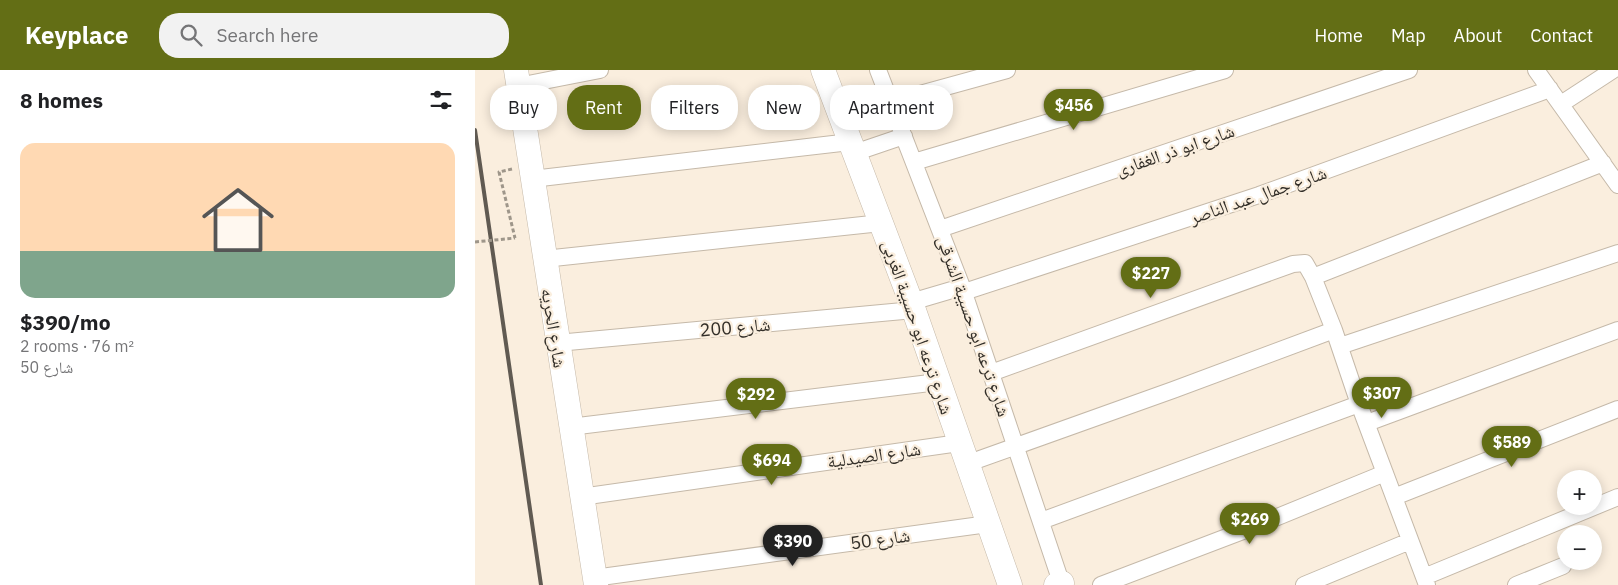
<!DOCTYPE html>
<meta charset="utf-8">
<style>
body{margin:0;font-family:"IBM Plex Sans","Noto Naskh Arabic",sans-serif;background:#f2f2f2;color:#202124;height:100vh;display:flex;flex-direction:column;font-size:19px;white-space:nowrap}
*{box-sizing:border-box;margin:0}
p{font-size:16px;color:#757577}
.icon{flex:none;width:28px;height:28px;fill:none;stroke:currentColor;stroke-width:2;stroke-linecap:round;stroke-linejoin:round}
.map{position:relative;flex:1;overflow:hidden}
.panel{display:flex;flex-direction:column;background:#fff;width:475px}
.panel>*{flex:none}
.banner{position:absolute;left:15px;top:15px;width:475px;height:45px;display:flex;gap:10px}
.buttons{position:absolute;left:1082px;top:400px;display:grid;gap:10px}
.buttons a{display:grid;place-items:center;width:45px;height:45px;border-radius:50%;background:#fff;box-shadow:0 2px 12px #0003;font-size:25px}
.price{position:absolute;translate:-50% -42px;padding:0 11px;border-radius:18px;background:#636e15;color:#fff;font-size:16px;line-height:32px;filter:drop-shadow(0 1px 2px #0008)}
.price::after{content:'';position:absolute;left:50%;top:30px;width:15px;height:11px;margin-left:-8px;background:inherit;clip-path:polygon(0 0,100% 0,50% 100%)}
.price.current{background:#222;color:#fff}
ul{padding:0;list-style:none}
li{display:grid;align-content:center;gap:10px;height:265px;padding:0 20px}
li span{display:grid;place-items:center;height:155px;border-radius:15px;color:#555}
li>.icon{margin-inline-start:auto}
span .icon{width:90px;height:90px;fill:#fffc;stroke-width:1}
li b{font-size:21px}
h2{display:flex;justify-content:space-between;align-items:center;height:60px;padding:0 20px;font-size:21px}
.chip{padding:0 18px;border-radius:20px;background:#fff;box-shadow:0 2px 12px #0003;font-size:18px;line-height:45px}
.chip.current{background:#636e15;color:#fff}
header{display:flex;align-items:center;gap:30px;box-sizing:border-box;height:70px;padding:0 25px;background:#636e15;color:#fff}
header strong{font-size:24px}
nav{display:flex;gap:28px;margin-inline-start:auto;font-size:18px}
.search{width:350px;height:45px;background:#f2f2f2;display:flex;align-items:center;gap:12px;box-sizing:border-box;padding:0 18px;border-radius:20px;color:#757577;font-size:19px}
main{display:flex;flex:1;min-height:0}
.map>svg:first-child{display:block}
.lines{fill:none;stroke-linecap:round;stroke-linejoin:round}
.street-casing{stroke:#c5b9a9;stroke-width:18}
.secondary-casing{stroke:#c5b9a9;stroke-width:25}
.path{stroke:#9e968a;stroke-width:3;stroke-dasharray:4 2.5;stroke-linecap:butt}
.street{stroke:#fff;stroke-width:16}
.secondary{stroke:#fff;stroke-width:24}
.rail{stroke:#605a52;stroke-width:4}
.path-bridge{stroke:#9e968a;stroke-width:3;stroke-dasharray:4 2.5;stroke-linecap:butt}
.labels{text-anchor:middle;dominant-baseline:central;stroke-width:4.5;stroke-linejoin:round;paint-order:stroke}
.street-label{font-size:18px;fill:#332f29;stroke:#faeede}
</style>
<header>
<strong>Keyplace</strong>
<div class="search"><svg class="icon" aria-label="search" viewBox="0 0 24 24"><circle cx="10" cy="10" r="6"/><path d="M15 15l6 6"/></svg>Search here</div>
<nav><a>Home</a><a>Map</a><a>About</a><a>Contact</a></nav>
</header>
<main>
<section class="panel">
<h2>8 homes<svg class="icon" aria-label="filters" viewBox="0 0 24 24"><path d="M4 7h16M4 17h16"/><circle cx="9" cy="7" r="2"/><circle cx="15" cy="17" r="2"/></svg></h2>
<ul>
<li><span style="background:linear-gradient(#ffd9b3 70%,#7fa58c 0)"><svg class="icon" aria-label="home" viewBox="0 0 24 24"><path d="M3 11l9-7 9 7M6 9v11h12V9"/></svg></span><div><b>$390/mo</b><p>2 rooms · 76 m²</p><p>شارع 50</p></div></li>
</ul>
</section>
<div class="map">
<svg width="1143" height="515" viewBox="0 0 1143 515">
<rect width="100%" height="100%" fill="#faeede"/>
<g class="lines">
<defs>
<path id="street" d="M403 0 487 217 587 515
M1061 0 1143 115
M43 16 125 0
M416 32 532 0
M1086 34 1138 0
M379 83 429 66
M439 92 750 0
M57 109 375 72
M465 159 934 0
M69 189 406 153
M838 207 1128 93
M489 222 784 125 1075 19
M436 232 487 217
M82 273 439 240
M865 276 1143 183
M516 303 818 194 830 193 838 207 859 260 884 334 952 515
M892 353 1143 260
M95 357 463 312
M491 394 698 320 859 260
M106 427 484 373
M919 427 1143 339
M566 451 884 334
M949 507 1143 427
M119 508 513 454
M626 515 773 459 910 403
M829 515 935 471
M1041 515 1088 496"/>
<path id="secondary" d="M41 0 121 515
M348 0 436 232 535 515
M581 515 587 513"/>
</defs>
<use href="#street" class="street-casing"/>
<use href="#secondary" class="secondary-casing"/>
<path class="path" d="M37 99 24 102 40 168"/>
<use href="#street" class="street"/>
<use href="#secondary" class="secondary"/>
<path class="rail" d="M0 60 66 515"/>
<path class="path-bridge" d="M0 172 40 168"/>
</g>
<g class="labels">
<g class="street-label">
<text transform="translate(700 80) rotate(-19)">شارع ابو ذر الغفارى</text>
<text transform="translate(783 125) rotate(-19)">شارع جمال عبد الناصر</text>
<text transform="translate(499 256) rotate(71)">شارع ترعه ابو حسيبة الشرقى</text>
<text transform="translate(260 257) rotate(-5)">شارع 200</text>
<text transform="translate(443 257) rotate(71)">شارع ترعه ابو حسيبة الغربى</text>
<text transform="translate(79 258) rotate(81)">شارع الحريه</text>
<text transform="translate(399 385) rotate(-8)">شارع الصيدلية</text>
<text transform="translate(405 469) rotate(-8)">شارع 50</text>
</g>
</g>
</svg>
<div class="buttons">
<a>+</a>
<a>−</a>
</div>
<b class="price" style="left:599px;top:61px">$456</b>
<b class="price" style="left:676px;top:229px">$227</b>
<b class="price" style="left:907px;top:349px">$307</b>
<b class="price" style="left:281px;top:350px">$292</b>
<b class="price" style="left:1037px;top:398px">$589</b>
<b class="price" style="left:297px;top:416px">$694</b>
<b class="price" style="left:775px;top:475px">$269</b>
<b class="price current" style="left:318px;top:497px">$390</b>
<div class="banner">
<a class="chip">Buy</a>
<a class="chip current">Rent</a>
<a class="chip">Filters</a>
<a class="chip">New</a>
<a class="chip">Apartment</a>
</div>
</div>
</main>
